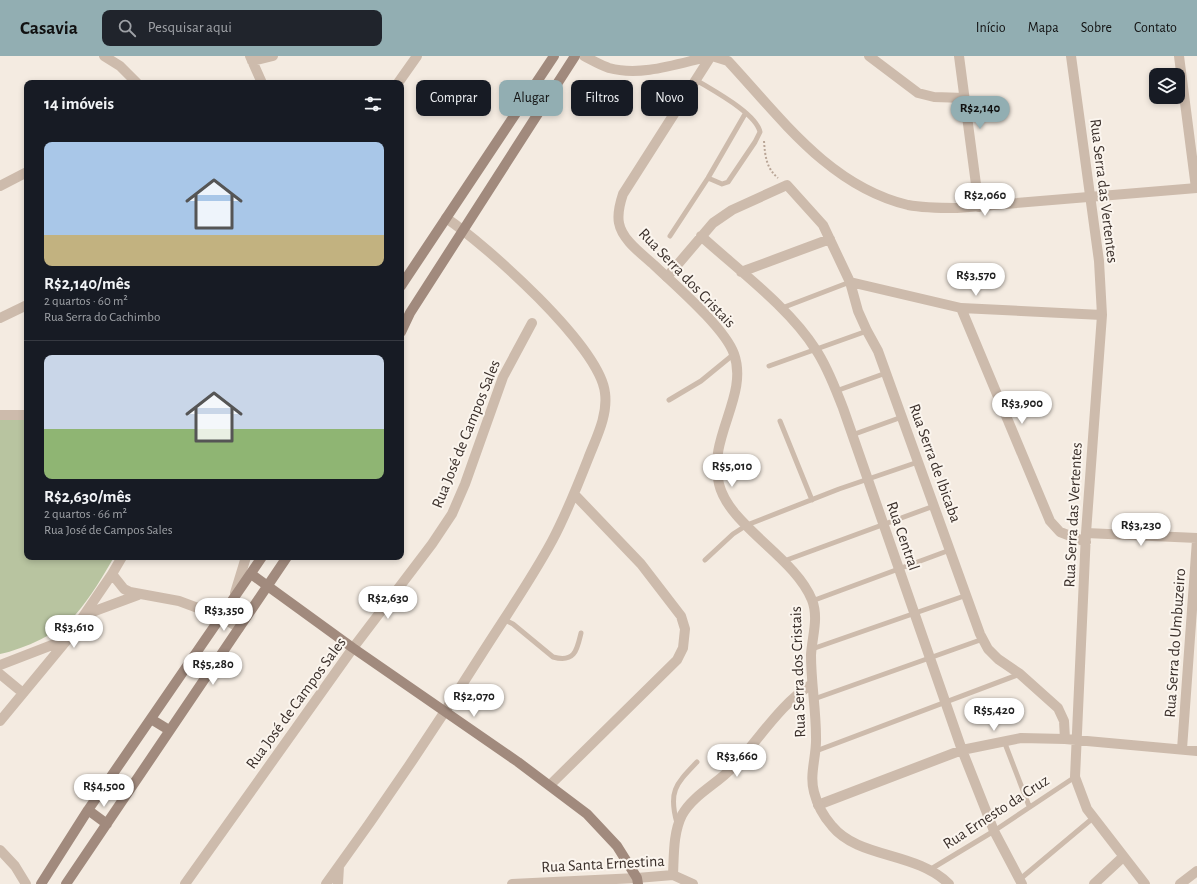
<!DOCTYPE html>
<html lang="pt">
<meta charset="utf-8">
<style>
body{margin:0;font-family:"Alegreya Sans",sans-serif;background:#20242c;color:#f1f3f6;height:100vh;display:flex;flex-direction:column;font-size:15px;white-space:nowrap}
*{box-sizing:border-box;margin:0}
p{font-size:13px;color:#9ea1a6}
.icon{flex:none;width:22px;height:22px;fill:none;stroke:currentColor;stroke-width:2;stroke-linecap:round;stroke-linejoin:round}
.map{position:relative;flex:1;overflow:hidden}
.details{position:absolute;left:24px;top:24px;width:380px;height:480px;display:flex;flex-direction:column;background:#171b24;border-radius:8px;box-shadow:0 2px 6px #0003}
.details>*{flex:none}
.banner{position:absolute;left:416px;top:24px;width:380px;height:36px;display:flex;gap:8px}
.buttons{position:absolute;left:1149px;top:12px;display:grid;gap:8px}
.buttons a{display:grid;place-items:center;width:36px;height:36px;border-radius:8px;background:#171b24;box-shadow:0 2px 6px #0003;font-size:20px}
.price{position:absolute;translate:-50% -34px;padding:0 9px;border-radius:14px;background:#fff;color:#222;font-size:13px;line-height:26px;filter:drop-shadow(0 1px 2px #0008)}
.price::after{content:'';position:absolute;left:50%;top:24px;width:12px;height:9px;margin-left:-6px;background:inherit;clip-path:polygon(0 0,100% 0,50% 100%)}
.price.selected{background:#92aeb2;color:#111}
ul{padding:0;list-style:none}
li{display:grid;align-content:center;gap:8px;height:212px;padding:0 20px}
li+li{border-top:1px solid #363941}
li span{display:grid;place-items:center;height:124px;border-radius:8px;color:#555}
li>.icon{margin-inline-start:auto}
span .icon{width:72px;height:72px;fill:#fffc;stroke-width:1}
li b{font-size:17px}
h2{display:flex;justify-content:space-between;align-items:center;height:48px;padding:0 20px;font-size:17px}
.chip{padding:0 14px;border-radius:8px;background:#171b24;box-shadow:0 2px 6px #0003;font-size:14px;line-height:36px}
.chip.selected{background:#92aeb2;color:#111}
header{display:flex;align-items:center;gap:24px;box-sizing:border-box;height:56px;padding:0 20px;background:#92aeb2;color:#111}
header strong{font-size:19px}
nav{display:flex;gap:22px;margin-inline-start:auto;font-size:14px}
.search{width:280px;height:36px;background:#20242c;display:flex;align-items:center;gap:10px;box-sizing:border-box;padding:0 14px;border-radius:8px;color:#9ea1a6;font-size:15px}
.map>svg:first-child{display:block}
.green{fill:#b8c4a0}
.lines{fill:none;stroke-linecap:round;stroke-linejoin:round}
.path{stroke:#b9a596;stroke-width:2;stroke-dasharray:2 2;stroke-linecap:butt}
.service{stroke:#cdbbac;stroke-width:5}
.minor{stroke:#cdbbac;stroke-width:10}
.tertiary{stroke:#cdbbac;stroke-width:10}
.secondary{stroke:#a18a7d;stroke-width:10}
.labels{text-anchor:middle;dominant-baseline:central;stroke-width:4;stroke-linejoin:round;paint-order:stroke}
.street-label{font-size:16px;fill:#3b302b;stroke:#fbf5ee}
</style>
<header>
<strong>Casavia</strong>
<div class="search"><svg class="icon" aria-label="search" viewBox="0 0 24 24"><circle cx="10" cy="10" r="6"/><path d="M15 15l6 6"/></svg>Pesquisar aqui</div>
<nav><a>Início</a><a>Mapa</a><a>Sobre</a><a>Contato</a></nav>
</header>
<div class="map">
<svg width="1197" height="828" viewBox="0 0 1197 828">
<rect width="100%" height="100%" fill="#f4ebe1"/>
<path class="green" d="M0 362 27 364V501H114C103 520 90 542 76 558 60 577 24 593 0 598Z"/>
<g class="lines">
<path class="path" d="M764 85C765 99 766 112 778 122"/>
<path class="service" d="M696 24C712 34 756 57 760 76L755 86 728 126 722 128 708 122
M670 180 708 122 745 58
M782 252 850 226
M769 310 867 275
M836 335 886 317
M669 344 701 325 734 298
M780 365 812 444
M852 379 902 361
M705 504 733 478 747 469 839 433 918 406
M784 505 934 450
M812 545 950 494
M503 563 513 568 553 601C575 607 577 594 581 577
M812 593 967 539
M814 643 983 583
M1004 685 1029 750
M816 695 1020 618
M677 767C668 735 676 728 697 706
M931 813 994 775 1075 721
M1019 824 1093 762"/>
<path class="minor" d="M104 0 120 10 137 27
M250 0 262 27
M869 0 918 37 934 41 965 42
M959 0 979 151
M1071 0 1099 205 1102 259 1086 477 1075 721 1087 753 1145 828
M1179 0 1196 132
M252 5 273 0
M398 27 417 0
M0 130 27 116
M701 180C737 213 790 252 816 294 828 312 835 332 843 352L962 694 994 775 1022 828
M741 216 830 183
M667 221 713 167 732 154 787 129 823 169 850 226 858 255 867 275 878 295 980 578 988 593 998 603 1020 618 1058 652 1064 665 1065 683
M850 226 961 252 1102 259
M961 252 1050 465 1060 476 1086 486
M0 262 27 249
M0 359H27
M1086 477 1197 482
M112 518 124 533 130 536 179 545 222 561 239 572
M235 537 246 501
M84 559 138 539
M0 609 65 584
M0 618 23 637
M0 665 67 584 112 518 122 501
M1182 693 1197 484
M550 729 677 604 683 592 685 573 681 560 641 508 574 438
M818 749 962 694 1021 682 1065 683 1197 695
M0 794 15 810 26 828
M673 819C674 799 673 777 682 759 693 739 717 728 733 711 759 684 779 649 812 628
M185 828 353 592 432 488 452 458 465 428 503 321 532 267
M326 828C380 754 432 677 481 599 505 561 531 524 552 485 566 459 577 431 588 403 596 382 608 360 605 337 600 290 486 189 446 162
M338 828 339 810
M512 828 637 822 673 819 693 828
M1094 828 1123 801
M1180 828 1197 815"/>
<path class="tertiary" d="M584 0C592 4 600 9 609 12 642 21 679 7 711 0
M711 0 623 138C620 147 617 157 619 167 622 184 642 198 654 209 675 229 725 272 734 298 749 340 707 382 719 428 729 470 795 501 812 544 819 562 812 581 811 599 811 627 816 653 816 681 817 699 809 718 814 736 817 748 824 761 832 770 859 803 915 795 949 828
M712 0 728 5C781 62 829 130 908 149 924 152 941 152 957 152L1197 132"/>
<path class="secondary" d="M401 230 554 0
M401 276 410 257 575 0
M251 518 353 592 518 706 587 758 617 790 637 822 638 828
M151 663 169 674
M88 754 107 768
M41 828 88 754 262 501
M66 828 287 501"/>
</g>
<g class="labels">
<g class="street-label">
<text transform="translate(1104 135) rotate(83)">Rua Serra das Vertentes</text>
<text transform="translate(687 222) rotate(46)">Rua Serra dos Cristais</text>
<text transform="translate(466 378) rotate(-68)">Rua José de Campos Sales</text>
<text transform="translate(935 407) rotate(70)">Rua Serra de Ibicaba</text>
<text transform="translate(1073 459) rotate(-87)">Rua Serra das Vertentes</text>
<text transform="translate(903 480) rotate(71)">Rua Central</text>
<text transform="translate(1175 587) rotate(-86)">Rua Serra do Umbuzeiro</text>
<text transform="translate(798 616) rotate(-92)">Rua Serra dos Cristais</text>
<text transform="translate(296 647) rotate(-54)">Rua José de Campos Sales</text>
<text transform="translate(996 756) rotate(-33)">Rua Ernesto da Cruz</text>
<text transform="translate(603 808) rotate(-3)">Rua Santa Ernestina</text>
</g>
</g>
</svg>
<div class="buttons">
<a><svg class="icon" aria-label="layers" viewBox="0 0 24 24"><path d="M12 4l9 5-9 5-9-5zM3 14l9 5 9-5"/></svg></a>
</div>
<b class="price selected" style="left:980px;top:74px">R$2,140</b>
<b class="price" style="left:985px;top:161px">R$2,060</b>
<b class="price" style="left:976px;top:241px">R$3,570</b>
<b class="price" style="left:1022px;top:369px">R$3,900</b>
<b class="price" style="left:732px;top:432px">R$5,010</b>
<b class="price" style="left:1141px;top:491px">R$3,230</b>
<b class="price" style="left:388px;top:564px">R$2,630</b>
<b class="price" style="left:224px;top:576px">R$3,350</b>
<b class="price" style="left:74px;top:593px">R$3,610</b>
<b class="price" style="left:213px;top:630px">R$5,280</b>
<b class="price" style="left:474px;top:662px">R$2,070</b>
<b class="price" style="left:994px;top:676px">R$5,420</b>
<b class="price" style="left:737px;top:722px">R$3,660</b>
<b class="price" style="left:104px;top:752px">R$4,500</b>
<div class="banner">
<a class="chip">Comprar</a>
<a class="chip selected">Alugar</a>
<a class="chip">Filtros</a>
<a class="chip">Novo</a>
</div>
<section class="details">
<h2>14 imóveis<svg class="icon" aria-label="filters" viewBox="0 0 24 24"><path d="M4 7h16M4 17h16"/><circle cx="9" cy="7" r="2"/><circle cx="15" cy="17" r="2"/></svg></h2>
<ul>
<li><span style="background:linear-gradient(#a9c7e8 75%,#c2b280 0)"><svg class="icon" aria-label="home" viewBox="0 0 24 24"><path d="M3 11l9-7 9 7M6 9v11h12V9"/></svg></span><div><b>R$2,140/mês</b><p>2 quartos · 60 m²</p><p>Rua Serra do Cachimbo</p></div></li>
<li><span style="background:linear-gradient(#c9d6e8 60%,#8fb573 0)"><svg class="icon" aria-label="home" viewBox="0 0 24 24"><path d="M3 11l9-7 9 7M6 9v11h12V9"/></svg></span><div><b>R$2,630/mês</b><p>2 quartos · 66 m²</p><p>Rua José de Campos Sales</p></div></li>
</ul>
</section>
</div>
